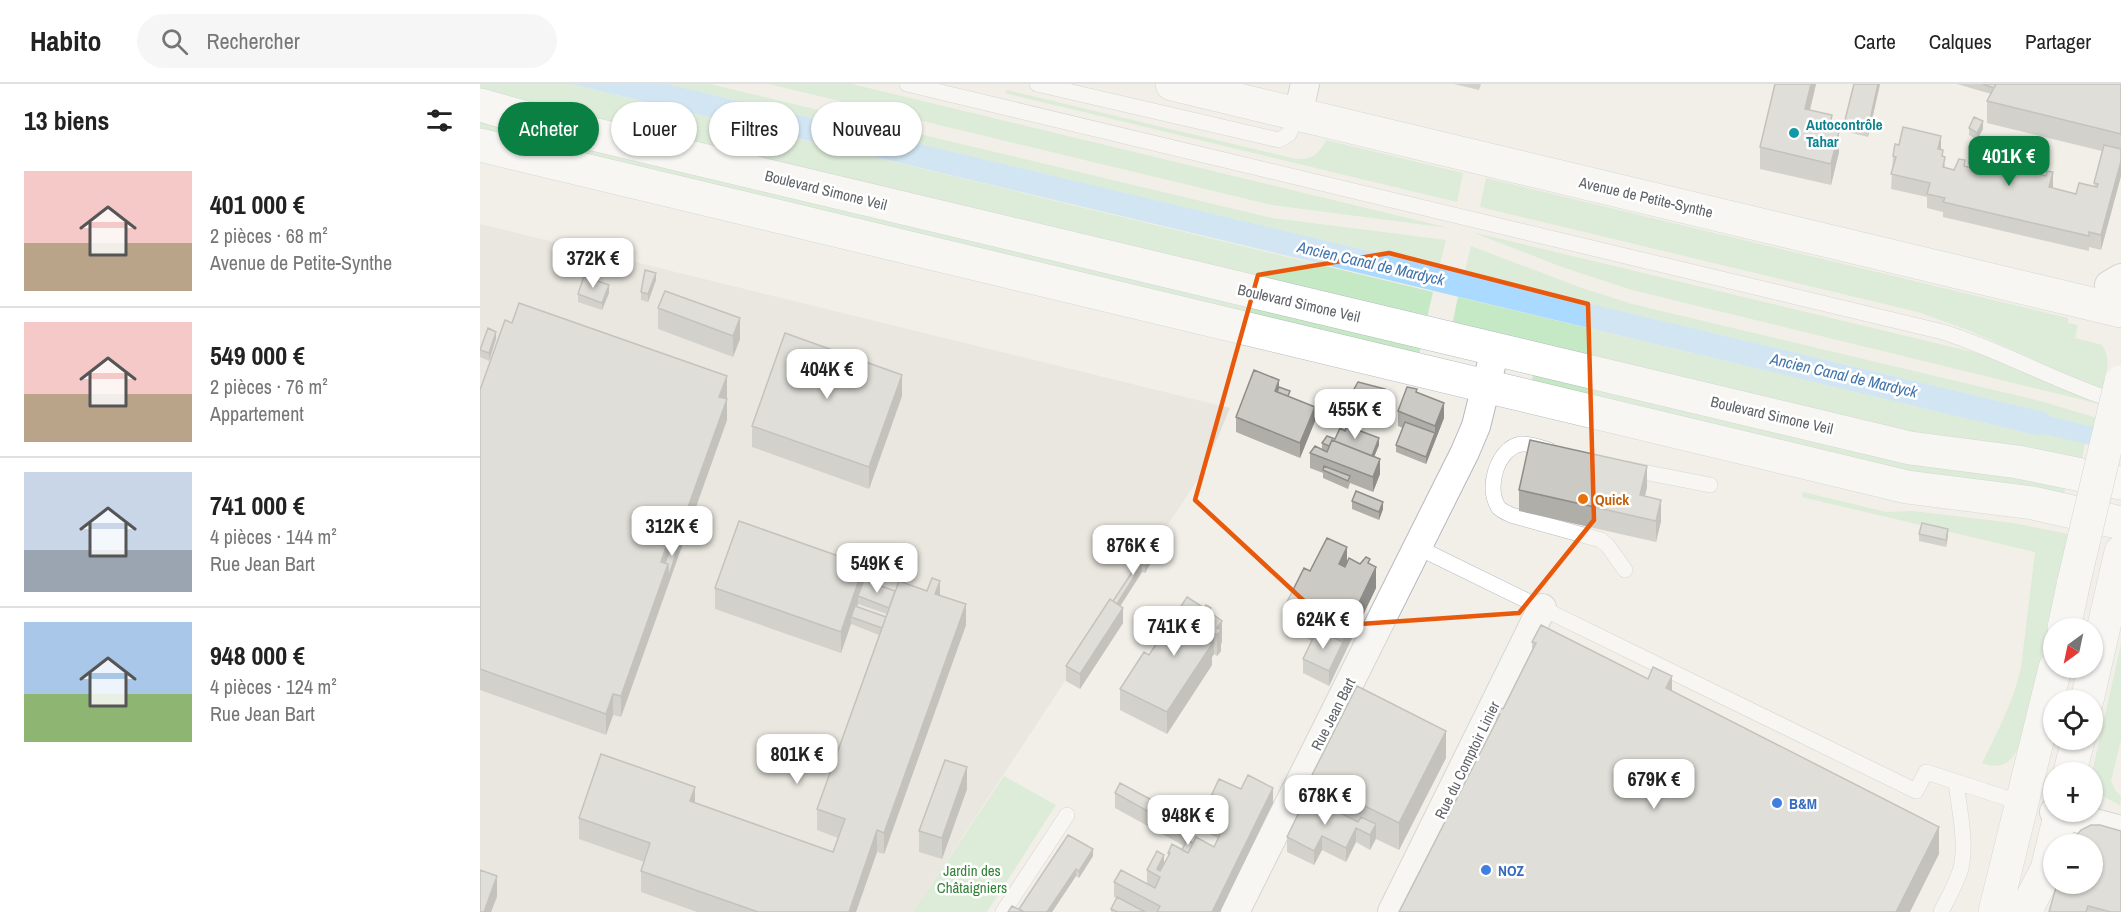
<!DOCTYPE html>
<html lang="fr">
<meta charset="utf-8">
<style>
body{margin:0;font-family:"Archivo Narrow",sans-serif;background:#f6f6f6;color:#222;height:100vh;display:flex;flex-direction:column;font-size:22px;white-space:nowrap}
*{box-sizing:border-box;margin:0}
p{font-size:20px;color:#767676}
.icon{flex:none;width:33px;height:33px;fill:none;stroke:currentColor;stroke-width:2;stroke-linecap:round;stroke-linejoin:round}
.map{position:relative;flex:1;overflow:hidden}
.sheet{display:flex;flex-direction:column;background:#fff;width:480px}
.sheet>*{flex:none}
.banner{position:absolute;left:18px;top:18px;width:570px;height:54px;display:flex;gap:12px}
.needle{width:39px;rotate:213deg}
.fabs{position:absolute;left:1563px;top:534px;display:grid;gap:12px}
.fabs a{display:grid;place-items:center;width:60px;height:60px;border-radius:50%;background:#fff;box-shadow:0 2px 4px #0004;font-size:30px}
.price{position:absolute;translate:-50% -51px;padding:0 14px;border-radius:12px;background:#fff;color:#222;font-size:20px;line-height:39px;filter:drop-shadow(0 2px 3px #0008)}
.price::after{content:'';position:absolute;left:50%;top:36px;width:18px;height:14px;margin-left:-9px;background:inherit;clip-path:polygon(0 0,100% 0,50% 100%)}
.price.current{background:#0b8043;color:#fff}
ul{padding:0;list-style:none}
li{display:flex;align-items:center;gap:18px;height:150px;padding:0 24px}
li+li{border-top:2px solid #e0e0e0}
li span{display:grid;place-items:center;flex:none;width:168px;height:120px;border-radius:0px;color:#555}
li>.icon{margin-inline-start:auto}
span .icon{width:72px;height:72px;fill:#fffc;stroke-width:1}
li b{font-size:26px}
h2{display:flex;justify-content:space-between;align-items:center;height:72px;padding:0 24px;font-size:26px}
.tag{padding:0 21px;border-radius:27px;background:#fff;box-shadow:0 2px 4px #0004;font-size:21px;line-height:54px}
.tag.current{background:#0b8043;color:#fff}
header{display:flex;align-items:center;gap:36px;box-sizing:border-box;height:84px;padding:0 30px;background:#fff;border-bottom:2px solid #e0e0e0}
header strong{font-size:28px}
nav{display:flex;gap:33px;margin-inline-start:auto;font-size:21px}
.search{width:420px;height:54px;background:#f6f6f6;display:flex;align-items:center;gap:15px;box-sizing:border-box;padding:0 21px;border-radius:33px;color:#767676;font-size:22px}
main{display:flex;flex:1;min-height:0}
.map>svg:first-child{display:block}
.education{fill:#e1ded6}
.green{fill:#c5e8c5}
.water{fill:#aadaff}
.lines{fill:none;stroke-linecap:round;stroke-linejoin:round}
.lane-casing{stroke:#b5b8bc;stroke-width:16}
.street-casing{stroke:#b5b8bc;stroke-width:30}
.secondary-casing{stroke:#b6babf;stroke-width:34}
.lane{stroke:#fff;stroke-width:15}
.street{stroke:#fff;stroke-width:28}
.secondary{stroke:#fff;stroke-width:33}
.secondary-bridge-casing{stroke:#b6babf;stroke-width:34;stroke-linecap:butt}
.secondary-bridge{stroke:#fff;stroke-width:33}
.wall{fill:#afaea9;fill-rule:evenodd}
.shaded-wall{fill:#8f8d8a}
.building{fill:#cccac5;stroke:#8f8d8a;stroke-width:1.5}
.marked{fill:none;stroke:#e8590c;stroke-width:4.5;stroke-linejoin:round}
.culture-dot{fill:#0f9aa8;stroke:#fff;stroke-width:2}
.food-dot{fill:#e8710a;stroke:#fff;stroke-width:2}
.shop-dot{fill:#3f7fe0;stroke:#fff;stroke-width:2}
.labels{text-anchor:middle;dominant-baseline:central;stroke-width:5;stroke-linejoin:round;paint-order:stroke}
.culture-label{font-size:15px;font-weight:bold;fill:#0d838f;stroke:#fff;text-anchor:start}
.street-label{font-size:15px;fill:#5f6368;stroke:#fff}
.food-label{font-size:15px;font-weight:bold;fill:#c56008;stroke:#fff;text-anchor:start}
.shop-label{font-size:15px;font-weight:bold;fill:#366cbe;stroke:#fff;text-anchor:start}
.park-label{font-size:15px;fill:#348238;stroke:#fff}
.water-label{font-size:16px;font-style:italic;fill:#4174aa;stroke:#fff}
</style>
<header>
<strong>Habito</strong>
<div class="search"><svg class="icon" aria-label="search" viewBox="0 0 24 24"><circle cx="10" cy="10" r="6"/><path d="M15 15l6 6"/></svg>Rechercher</div>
<nav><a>Carte</a><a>Calques</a><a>Partager</a></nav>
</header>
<main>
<section class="sheet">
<h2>13 biens<svg class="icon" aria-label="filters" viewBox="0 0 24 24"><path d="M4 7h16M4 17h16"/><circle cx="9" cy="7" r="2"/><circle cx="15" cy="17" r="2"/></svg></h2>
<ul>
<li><span style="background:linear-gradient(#f6c9c9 60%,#b9a48a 0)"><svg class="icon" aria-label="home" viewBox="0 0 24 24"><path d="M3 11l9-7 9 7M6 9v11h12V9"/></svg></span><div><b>401 000 €</b><p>2 pièces · 68 m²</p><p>Avenue de Petite-Synthe</p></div></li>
<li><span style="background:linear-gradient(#f6c9c9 60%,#b9a48a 0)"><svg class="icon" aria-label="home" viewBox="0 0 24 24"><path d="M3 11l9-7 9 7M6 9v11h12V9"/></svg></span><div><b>549 000 €</b><p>2 pièces · 76 m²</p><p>Appartement</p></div></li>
<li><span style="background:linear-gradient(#c9d6e8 65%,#9aa5b1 0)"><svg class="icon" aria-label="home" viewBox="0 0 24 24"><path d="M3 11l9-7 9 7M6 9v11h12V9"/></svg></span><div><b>741 000 €</b><p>4 pièces · 144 m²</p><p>Rue Jean Bart</p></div></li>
<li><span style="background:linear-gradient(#a9c7e8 60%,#8fb573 0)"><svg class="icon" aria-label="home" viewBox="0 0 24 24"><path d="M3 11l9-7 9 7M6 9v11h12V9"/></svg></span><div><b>948 000 €</b><p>4 pièces · 124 m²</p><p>Rue Jean Bart</p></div></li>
</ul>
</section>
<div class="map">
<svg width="1641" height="828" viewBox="0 0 1641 828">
<rect width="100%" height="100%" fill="#f1efe8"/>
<path class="education" d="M0 140 750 324 724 386 433 828H0Z"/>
<path class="green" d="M0 0H91L953 208 946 238 0 6Z
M187 0H230L792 134 966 156 959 184Z
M289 0H372L969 144 792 121Z
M527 6 816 75C832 76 839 70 846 56L983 89 977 118 525 9Z
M0 34 941 262 938 274 0 47Z
M1006 94 1588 234V239L1598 241 1595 254 1622 261C1632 277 1626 288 1622 306L1488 246 1438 228 1000 123Z
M992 148 1501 270 1620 320 1152 206 1082 183Z
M991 162 1099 203 1152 220 1560 317 1617 334 1615 344 1569 332 1565 328 984 190Z
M978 213 1559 352 1564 349 1605 359 1602 375 1460 355 972 241Z
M1056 289 1586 400 1584 412 1448 393 1052 297 1053 291Z
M1323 408 1406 428 1433 427 1533 439 1588 450 1545 646C1538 667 1530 690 1502 679 1518 647 1533 618 1541 584L1555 468 1322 413Z
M1641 560V656L1631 697 1635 706 1641 712 1640 721C1624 712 1612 710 1612 689Z
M524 692 576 721 507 828H433Z"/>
<path class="water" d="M91 0H187L1565 328 1569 332 1641 350V368L1564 350 1559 352Z"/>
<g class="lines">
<defs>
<path id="lane" d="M427 0 1463 248C1523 267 1578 299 1638 318
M557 0 799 56 809 50 818 30
M1069 366C1061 364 1050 359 1041 360 1017 364 1005 405 1019 424 1022 427 1027 429 1031 431L1121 456 1128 462 1145 486
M1148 385 1230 401
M937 463 1436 707 1446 688 1542 719
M523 828 587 731
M1461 828C1468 814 1477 799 1481 784 1487 758 1479 725 1476 698"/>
<path id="street" d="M818 30 825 0
M1629 201 1641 194
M1574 728 1641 746
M755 828 985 368 996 342 1015 266
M912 828 1062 524"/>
<path id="secondary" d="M692 0 1641 227
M0 21 54 36 1430 364 1538 378 1641 399
M0 61 1427 403 1553 419 1641 439
M1584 544 1594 497
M1607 616 1641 468
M1590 688 1598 656
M1515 828 1575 584
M1545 828 1567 785 1581 728"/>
</defs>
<use href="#lane" class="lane-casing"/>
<use href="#street" class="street-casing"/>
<use href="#secondary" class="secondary-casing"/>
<use href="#lane" class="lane"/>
<use href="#street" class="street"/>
<use href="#secondary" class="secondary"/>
<defs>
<path id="secondary-bridge" d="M1594 497 1641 298"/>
</defs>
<use href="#secondary-bridge" class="secondary-bridge-casing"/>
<use href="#secondary-bridge" class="secondary-bridge"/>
</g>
<path class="wall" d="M974 0H1001L999 6Z
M1295 0H1336L1330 26 1352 45 1359 68 1351 101 1280 85V63Z
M1400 0 1388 53 1364 47V40Z
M1477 0H1641V92L1621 166 1609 163V167L1463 133V128L1447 124V113L1411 105 1413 72 1419 61 1461 66 1463 72 1465 83 1474 86 1485 83 1596 110 1614 102 1622 67 1507 39V17L1511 10Z
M1489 44 1503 45 1497 56 1489 51Z
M176 196 168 218 161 216V208Z
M185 207 260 255 253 273 178 245V224Z
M129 209 122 226 98 218V210Z
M16 255 9 277 0 273V265Z
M799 303 835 337 820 374 756 348V333Z
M0 306 247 313V336L141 633 133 631 126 651 0 606Z
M937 308 964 334 946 380 916 368V361L923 344 918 342V327Z
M422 312 389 405 272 363V342Z
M905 312 896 333 884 328V325L869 321V314Z
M855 355 899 361 894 373 900 390 893 408 870 399 868 405 843 394V389L830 384V369L842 365V359Z
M1167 403 1165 412 1181 437 1176 458 1039 427V406Z
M872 417 903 425 899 436 872 425Z
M1439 450 1468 452 1466 463 1439 457Z
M666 467 672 477 665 489 662 488 640 522 643 539 600 605 586 597V582L633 517Z
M867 478 880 480H890L896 504 849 602 823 589V575L832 557 805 543V522L830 487Z
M384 496 415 507 460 511 486 541 404 770 397 768 376 828H217L161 808V787L164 778 99 755V734L215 719 353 768 358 754 337 746V725L399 551 371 540 361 569 235 525V504ZM378 519V520L407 530 406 533 377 523Z
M731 529 742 558 741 560V567L737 572 734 570 732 573V581L687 650 640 626V605L669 571 690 538V531L696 530Z
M1052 558 1192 607 1459 770 1016 637V628L1023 625 1052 566Z
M966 674 919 766 896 755 890 766 876 758 866 778 842 766 834 781 807 768V753L830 714V695Z
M640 699 711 751 708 756 713 759 734 763 738 754 722 746V732L761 705 793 719 740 828H631V825L637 814 634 813V798L667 800V786L684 780 688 773V769L702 766 704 762 635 724V709Z
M487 705 462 775 439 768V747Z
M1601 746 1641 828H1569Z
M613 772 599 794 596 792 572 828H528L539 825Z"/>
<path class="shaded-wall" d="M1331 0H1336L1325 46V25Z
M1398 0H1400L1388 53V45Z
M1352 31V52L1349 45Z
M1503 37V45L1497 56V49Z
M1359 47V68L1351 101V80Z
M1461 52V67L1458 65Z
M1641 77V92L1621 166V151Z
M1573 88V103L1571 110 1569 103Z
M176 189V196L168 218V210Z
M129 201V209L122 226V219Z
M260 234V255L253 273V252Z
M16 248V255L9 277V269Z
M422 291V312L389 405V383Z
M247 292V313L239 334V313Z
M799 296V310L795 307Z
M905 305V312L896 333V326Z
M247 315V336L141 633V612L188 480 199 461V448Z
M964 319V334L946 380V373L955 349V342Z
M835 323V337L820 374V359Z
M899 354V361L889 385V378Z
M900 375V390L893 408V393Z
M1167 382V403L1160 432V411Z
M1181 416V437L1176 458V437Z
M903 418V425L899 436V428Z
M192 445V466L183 492 181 478Z
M1468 445V452L1466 463V456Z
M867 463V484L859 480Z
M672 470V477L665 489V482Z
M662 480V488L634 532V525Z
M384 481V502L378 512V519L373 534 371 533V540L361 569V548Z
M896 483V504L849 602V587L863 558V552Z
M460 497V518L455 510Z
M486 520V541L404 770V749Z
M643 524V539L600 605V590Z
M742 537V558L741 560V567L737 572V544Z
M734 549V570L732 573V581L687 650V628Z
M1192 592V619L1186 604Z
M133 610V631L126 651V630Z
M966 647V674L919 766V739Z
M487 683V705L462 775V754Z
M215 703V724L210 717Z
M793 704V719L740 828H732Z
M711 737V751L705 762V748Z
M896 740V754L890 766V751Z
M1459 743V770L1430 828H1416Z
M876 744V758L866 778V764Z
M397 746V768L376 828H369Z
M842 752V766L834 781V767Z
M613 765V772L599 794V787Z
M684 771V785L680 794 677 785Z
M596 785V792L572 828H567Z
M17 792V813L11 828H4Z"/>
<path class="building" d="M1295 0H1331L1325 25 1352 31 1349 45 1359 47 1351 80 1280 63Z
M1374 0H1398L1388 45 1364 40Z
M1502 0H1516L1514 4Z
M1516 0H1641V50L1507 17Z
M1494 33 1503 37 1497 49 1489 44Z
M1423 43 1461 52 1458 65 1463 66 1462 72 1465 73 1463 83 1474 86 1479 75 1485 76 1484 82 1506 88 1508 82 1528 87 1529 81 1566 92 1567 87 1573 88 1569 103 1596 110 1599 99 1617 103 1618 100 1614 99 1624 61 1641 65V77L1621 151 1609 148V152L1463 118 1465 114 1447 110 1450 99 1411 90 1416 73 1413 72 1415 60 1419 61Z
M165 186 176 189 168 210 161 208Z
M104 192 129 201 122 219 98 210Z
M185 207 260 234 253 252 178 224Z
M39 219 247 292 239 313 247 315 199 448 192 445 181 478 188 480 141 612 133 610 126 630 0 585V306L25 236 32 239Z
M8 244 16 248 9 269 0 266Z
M305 249 422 291 389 383 272 342Z
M774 286 799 296 795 307 835 323 820 359 756 333Z
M878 298 905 305 896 326 884 321 885 318 869 314Z
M799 303 810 307 808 312 797 308Z
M927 303 937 305 936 308 964 319 955 342 918 327Z
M925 338 955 349 946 373 916 361Z
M867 342 899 354 892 372 852 356 849 362 842 359 847 352 855 355 860 344 865 347Z
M852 356 900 375 893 393 830 369 835 362 847 368Z
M1050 356 1167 382 1160 411 1181 416 1176 437 1039 406Z
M844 382 870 392 868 397 843 386Z
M876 407 903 418 899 428 872 417Z
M259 437 384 481 361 548 235 504Z
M1442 439 1468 445 1466 456 1439 450Z
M847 454 867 463 859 480 865 483 869 474 880 480 886 473 890 475 888 479 896 483 863 552 805 522 824 484 830 487Z
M192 459 199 461 188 494V480L185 479Z
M666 467 672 470 665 482 662 480 637 520 633 517Z
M452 494 460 497 455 510 486 520 404 749 397 746 369 828H278L161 787 170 759 99 734 121 670 215 703 210 717 353 768 365 735 337 725 419 497 447 507Z
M384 496 415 507 409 524 378 512Z
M707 513 724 524 726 521 731 524 728 527 742 537 737 544 741 546 737 551 734 549 728 557 732 560 687 628 640 605 664 568 669 571 694 533 690 531 693 528 696 530Z
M630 515 643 524 600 590 586 582Z
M375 522 406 533 402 544 371 533Z
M1061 541 1168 595 1173 583 1192 592 1186 604 1459 743 1416 828H919L1020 630 1016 628 1019 623 1023 625 1056 559 1052 558Z
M837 546 863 558 849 587 823 575Z
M877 602 966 647 919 739 830 695Z
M465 676 487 683 462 754 439 747Z
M768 691 793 704 732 828H677L680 822 634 798 641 786 675 804 680 793 667 786 677 767 684 771 677 785 680 787 690 769H688L692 760 708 769 716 753 734 763 744 742 722 732 739 695 761 705Z
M640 699 711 737 705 748 635 709Z
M827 712 878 738 881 733 896 740 890 751 876 744 866 764 842 752 834 767 807 753Z
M1611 741H1620L1641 747V828H1631L1608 822 1606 828H1569L1577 800H1612V760H1589L1601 746Z
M588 751 613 765 599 787 596 785 567 828H544L539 825Z
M707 756 713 759 708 769 702 766Z
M0 786 17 792 4 828H0Z
M637 813 665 828H638L631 825Z
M532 822 544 828H528Z"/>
<path d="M0 0H1641V828H0ZM909 169 1108 220 1114 436 1039 529 851 542 715 416 778 191Z" fill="#f1efe8" fill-opacity=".55" fill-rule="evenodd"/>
<path class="marked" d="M909 169 1108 220 1114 436 1039 529 851 542 715 416 778 191Z"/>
<circle class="culture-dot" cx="1314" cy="49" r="6"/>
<circle class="food-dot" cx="1103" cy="415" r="6"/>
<g class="shop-dot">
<circle cx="1297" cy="719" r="6"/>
<circle cx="1006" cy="786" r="6"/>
</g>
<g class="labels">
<g class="culture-label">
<text x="1326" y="40">Autocontrôle<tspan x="1326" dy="17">Tahar</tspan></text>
</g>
<g class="street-label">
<text transform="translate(346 106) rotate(14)">Boulevard Simone Veil</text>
<text transform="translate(1166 113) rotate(13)">Avenue de Petite-Synthe</text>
<text transform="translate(819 219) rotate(13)">Boulevard Simone Veil</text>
<text transform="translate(1292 331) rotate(13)">Boulevard Simone Veil</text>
<text transform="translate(853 630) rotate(-63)">Rue Jean Bart</text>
<text transform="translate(987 676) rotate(-64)">Rue du Comptoir Linier</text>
</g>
<g class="food-label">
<text x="1115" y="415">Quick</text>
</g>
<g class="shop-label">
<text x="1309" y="719">B&amp;M</text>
<text x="1018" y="786">NOZ</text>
</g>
<g class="park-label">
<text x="492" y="786">Jardin des<tspan x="492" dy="17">Châtaigniers</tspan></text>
</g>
<g class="water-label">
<text transform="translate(891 179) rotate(13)">Ancien Canal de Mardyck</text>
<text transform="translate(1364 291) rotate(13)">Ancien Canal de Mardyck</text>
</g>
</g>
</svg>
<div class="fabs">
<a><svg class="needle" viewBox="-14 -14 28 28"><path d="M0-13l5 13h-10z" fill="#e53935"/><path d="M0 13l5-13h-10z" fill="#767676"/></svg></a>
<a><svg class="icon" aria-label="locate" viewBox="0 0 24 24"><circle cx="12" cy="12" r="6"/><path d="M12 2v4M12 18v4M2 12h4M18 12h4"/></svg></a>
<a>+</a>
<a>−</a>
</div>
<b class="price current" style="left:1529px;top:103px">401K €</b>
<b class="price" style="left:113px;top:205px">372K €</b>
<b class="price" style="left:347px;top:316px">404K €</b>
<b class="price" style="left:875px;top:356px">455K €</b>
<b class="price" style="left:192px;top:473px">312K €</b>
<b class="price" style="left:653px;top:492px">876K €</b>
<b class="price" style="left:397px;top:510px">549K €</b>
<b class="price" style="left:843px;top:566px">624K €</b>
<b class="price" style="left:694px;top:573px">741K €</b>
<b class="price" style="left:317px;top:701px">801K €</b>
<b class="price" style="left:1174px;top:726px">679K €</b>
<b class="price" style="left:845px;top:742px">678K €</b>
<b class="price" style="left:708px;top:762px">948K €</b>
<div class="banner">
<a class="tag current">Acheter</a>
<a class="tag">Louer</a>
<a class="tag">Filtres</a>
<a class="tag">Nouveau</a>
</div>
</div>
</main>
